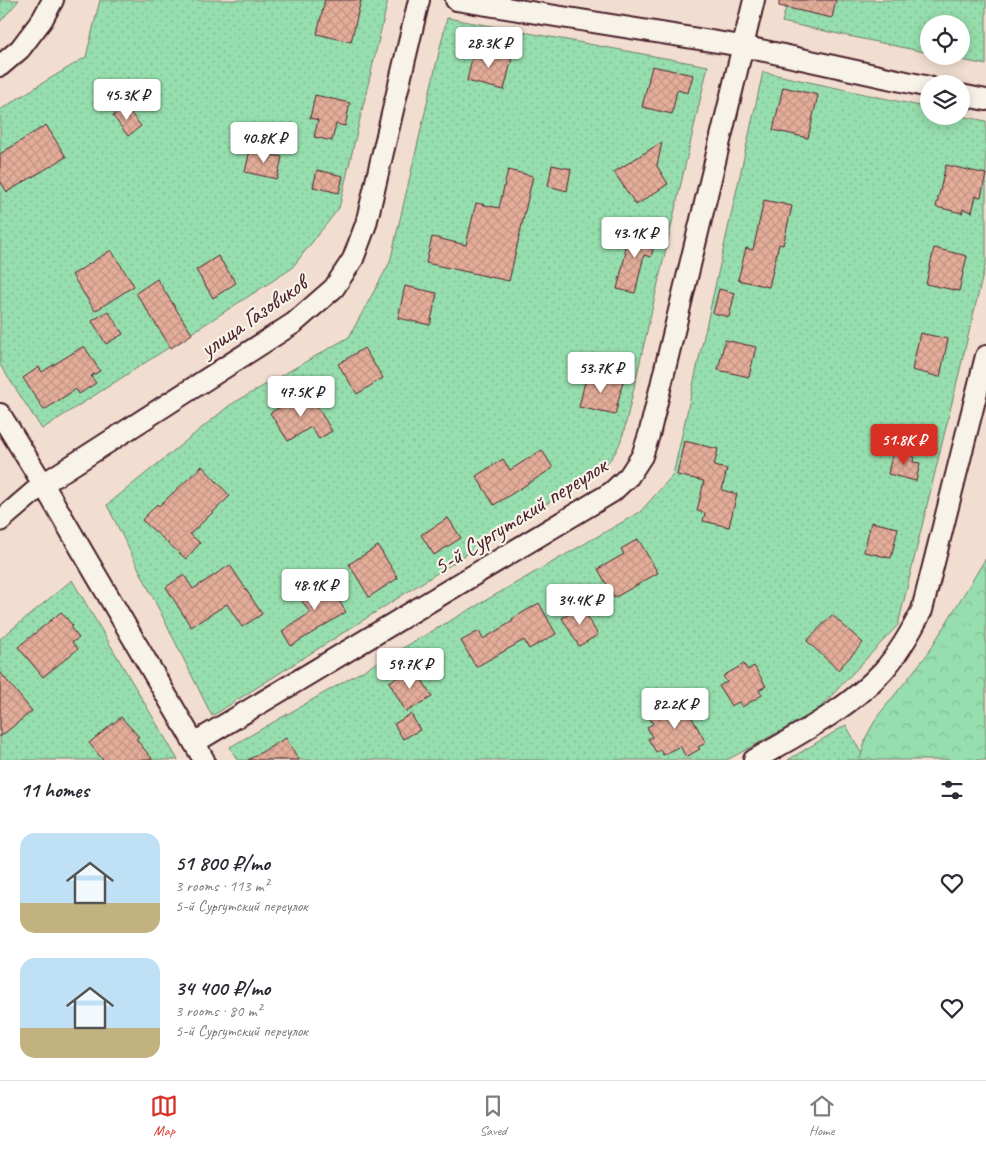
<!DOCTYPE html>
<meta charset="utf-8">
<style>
body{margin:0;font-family:Caveat,sans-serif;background:#f2f2f3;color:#2b2b33;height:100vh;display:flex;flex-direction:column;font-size:19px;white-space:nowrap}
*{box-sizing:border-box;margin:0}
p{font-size:16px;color:#7c7c81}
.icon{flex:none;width:28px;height:28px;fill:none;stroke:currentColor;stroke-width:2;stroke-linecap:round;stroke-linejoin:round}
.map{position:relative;height:760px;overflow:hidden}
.side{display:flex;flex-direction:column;background:#fff;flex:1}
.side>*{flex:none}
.tools{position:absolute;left:920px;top:15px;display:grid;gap:10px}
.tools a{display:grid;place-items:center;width:50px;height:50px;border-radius:50%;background:#fff;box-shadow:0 2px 12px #0003;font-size:25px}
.price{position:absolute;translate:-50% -42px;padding:0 11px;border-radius:5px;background:#fff;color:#222;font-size:16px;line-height:32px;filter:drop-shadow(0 1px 2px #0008)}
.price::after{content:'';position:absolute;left:50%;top:30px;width:15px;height:11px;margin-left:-8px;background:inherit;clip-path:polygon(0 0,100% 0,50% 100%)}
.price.current{background:#d93025;color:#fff}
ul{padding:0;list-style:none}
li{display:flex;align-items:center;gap:15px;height:125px;padding:0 20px}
li span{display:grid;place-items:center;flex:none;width:140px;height:100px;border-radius:15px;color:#555}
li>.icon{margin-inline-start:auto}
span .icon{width:60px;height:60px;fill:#fffc;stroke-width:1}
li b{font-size:21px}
h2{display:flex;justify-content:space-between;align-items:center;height:60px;padding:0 20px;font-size:21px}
.tabs{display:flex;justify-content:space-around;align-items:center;height:70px;border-top:1px solid #e1e1e2;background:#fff;font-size:14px;color:#7c7c81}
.tabs a{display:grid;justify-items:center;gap:2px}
.tabs .current{color:#d93025}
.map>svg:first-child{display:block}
.grass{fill:url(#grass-dots);stroke:#707e6c}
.forest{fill:url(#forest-crowns);stroke:#707e6c}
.building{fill:url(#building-cross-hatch);stroke:#4a1f2b}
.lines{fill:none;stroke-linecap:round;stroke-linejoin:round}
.minor-casing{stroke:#4a1f2b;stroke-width:24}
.minor{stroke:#f7f3e8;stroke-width:20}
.labels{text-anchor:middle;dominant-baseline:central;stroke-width:4.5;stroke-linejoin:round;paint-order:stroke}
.street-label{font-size:24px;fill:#4a1f2b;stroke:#f7f3e8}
</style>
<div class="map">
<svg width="986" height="760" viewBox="0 0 986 760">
<defs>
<pattern id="grass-dots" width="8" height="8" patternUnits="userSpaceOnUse" patternTransform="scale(1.25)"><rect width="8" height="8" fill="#96dead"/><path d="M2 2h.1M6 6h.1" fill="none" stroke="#83be95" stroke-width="1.8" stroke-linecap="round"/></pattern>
<pattern id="forest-crowns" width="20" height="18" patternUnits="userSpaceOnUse" patternTransform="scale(1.25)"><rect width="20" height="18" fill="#96dead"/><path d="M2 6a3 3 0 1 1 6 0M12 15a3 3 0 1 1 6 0" fill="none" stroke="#83be95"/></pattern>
<pattern id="building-cross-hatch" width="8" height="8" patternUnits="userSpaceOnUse" patternTransform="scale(1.25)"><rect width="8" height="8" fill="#e3ad99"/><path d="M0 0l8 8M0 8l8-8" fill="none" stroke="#c49484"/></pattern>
</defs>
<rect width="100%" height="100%" fill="#f1ded0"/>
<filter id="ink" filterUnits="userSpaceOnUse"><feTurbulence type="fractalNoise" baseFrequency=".02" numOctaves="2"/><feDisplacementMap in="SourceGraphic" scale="10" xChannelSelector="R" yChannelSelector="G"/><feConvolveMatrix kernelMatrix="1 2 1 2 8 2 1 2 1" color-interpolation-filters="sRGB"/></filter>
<g filter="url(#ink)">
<path class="grass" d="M0 0H19L0 22Z
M100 0H388L339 208 291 269 42 429 0 365V110L36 87 86 57Z
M788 0H986V65L943 56H961V24H929V53L782 22Z
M447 18 708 66 624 431C618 450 614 458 598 471L212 716 107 505 230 405 349 337 390 262Z
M763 72 929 108V116H961L986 121V262L898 625 817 711 727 760H237L230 747 640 512 673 475Z
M72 580 178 760H0V639Z
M846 725 865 760H788Z"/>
<path class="forest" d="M986 558V760H860L866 737 877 717 926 656Z"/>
<path class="building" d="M325 0H361L351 42 317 34Z
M779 0H836L832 18 779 6Z
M474 49 512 58 504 90 467 81Z
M652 66 693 75 688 93 677 90 672 114 642 107Z
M783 87 818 95 808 138 773 130Z
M315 95 350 103 345 126 336 124 332 141 314 137 318 120 310 118Z
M125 106 141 126 128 136 113 116Z
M46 125 66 157 7 192 0 181V154Z
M662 142 657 166 668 184 636 205 614 172Z
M250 150 282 157 277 179 245 172Z
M552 165 571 169 567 191 548 186Z
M946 165 986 174 981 197 976 196 972 212 963 209 962 213 936 207Z
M317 170 343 176 339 193 313 187Z
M508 170 533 176 509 281 426 263 432 237 466 245 476 203 499 208Z
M764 200 792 206 783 245 779 244 769 287 738 280 746 248 753 250Z
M629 230 656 236 651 257 644 255 635 293 617 289 626 252 624 251Z
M934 248 967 256 959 291 926 284Z
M111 250 134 286 95 311 72 275Z
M218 256 236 283 213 298 196 270Z
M157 279 192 334 171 348 136 293Z
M405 286 437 293 430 325 398 318Z
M719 289 735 293 729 317 713 313Z
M108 311 123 334 106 344 92 321Z
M920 333 948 339 940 377 912 370Z
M725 340 756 347 749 377 718 370Z
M84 346 100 371 91 376 96 383 79 394 76 389 44 410 23 378 39 367 42 372Z
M364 348 383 378 357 394 338 364Z
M587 373 623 381 615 415 579 407Z
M309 393 332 431 319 439 311 427 288 441 270 413 294 399 295 402Z
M684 441 718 449 714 466 727 469 722 490 737 494 729 527 703 521 705 513 697 511 704 481 677 475Z
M542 450 553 468 494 505 476 476 503 459 510 470Z
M893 451 914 456 913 462 920 463 916 481 888 474Z
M202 466 230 496 190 534 200 543 186 559 142 520 157 504 159 506Z
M448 518 461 538 434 555 421 535Z
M871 522 898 528 891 558 864 552Z
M638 539 658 573 614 598 598 569 624 554 621 549Z
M378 546 398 578 369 597 349 564Z
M230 565 262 614 242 627 227 604 191 627 166 587 184 575 193 589Z
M324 577 346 612 291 646 282 631 310 613 297 593Z
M539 603 556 634 529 649 524 640 476 667 461 641 479 631 483 639 513 621 512 619Z
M582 607 598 635 579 646 562 618Z
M61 612 73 626 71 628 79 638 72 642 78 649 43 677 18 647Z
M832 615 863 643 838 670 807 641Z
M744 664 747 670 754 666 766 686 759 690 762 695 742 707 739 702 731 706 719 686 727 682 723 676Z
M415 667 432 697 406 712 389 682Z
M0 672 32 711 0 737Z
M681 698 706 743 698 747 700 749 686 757 680 746 663 755 660 750 656 752 648 739 652 737 647 727 653 724 649 717Z
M411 714 420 730 403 739 394 724Z
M121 717 139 737 136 739 153 760H103L89 743Z
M286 738 299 760H248Z"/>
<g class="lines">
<defs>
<path id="minor" d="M456 0 742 46 929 87
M0 66 20 49 42 20 53 0
M961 95 986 100
M0 414 43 484 204 760
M0 521 43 484 294 323 334 288 353 259 366 224 419 0
M194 743 612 492 629 476 642 456 649 435 754 0
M754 760C799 734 847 710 883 671 899 653 911 632 922 610L986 356"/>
</defs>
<use href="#minor" class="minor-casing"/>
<use href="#minor" class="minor"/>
</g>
</g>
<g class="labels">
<g class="street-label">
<text transform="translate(253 316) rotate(-35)">улица Газовиков</text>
<text transform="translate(520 516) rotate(-32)">5-й Сургутский переулок</text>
</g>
</g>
</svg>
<div class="tools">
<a><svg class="icon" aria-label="locate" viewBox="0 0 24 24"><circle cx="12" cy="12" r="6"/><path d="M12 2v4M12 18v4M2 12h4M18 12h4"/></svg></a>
<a><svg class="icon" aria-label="layers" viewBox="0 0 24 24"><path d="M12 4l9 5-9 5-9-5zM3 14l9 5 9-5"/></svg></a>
</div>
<b class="price" style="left:489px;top:69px">28.3K ₽</b>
<b class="price" style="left:127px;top:121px">45.3K ₽</b>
<b class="price" style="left:264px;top:164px">40.8K ₽</b>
<b class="price" style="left:635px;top:259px">43.1K ₽</b>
<b class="price" style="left:601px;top:394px">53.7K ₽</b>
<b class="price" style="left:301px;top:418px">47.5K ₽</b>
<b class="price current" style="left:904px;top:466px">51.8K ₽</b>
<b class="price" style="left:315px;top:611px">48.9K ₽</b>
<b class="price" style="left:580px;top:626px">34.4K ₽</b>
<b class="price" style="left:410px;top:690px">59.7K ₽</b>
<b class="price" style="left:675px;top:730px">82.2K ₽</b>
</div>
<section class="side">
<h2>11 homes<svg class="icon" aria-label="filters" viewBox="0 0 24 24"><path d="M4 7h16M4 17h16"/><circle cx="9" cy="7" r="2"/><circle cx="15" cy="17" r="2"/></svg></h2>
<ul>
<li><span style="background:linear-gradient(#bfe0f5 70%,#c2b280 0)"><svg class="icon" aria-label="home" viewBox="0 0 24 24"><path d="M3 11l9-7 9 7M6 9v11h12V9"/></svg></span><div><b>51 800 ₽/mo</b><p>3 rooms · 113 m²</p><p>5-й Сургутский переулок</p></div><svg class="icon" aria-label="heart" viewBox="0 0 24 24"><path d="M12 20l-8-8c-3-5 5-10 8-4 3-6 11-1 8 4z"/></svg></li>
<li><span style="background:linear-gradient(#bfe0f5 70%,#c2b280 0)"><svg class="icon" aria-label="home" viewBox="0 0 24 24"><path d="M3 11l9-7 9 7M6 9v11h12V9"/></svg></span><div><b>34 400 ₽/mo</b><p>3 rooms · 80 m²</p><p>5-й Сургутский переулок</p></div><svg class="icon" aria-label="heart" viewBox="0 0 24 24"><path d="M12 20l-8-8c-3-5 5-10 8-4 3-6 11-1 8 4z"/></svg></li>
</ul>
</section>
<nav class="tabs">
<a class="current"><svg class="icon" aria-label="map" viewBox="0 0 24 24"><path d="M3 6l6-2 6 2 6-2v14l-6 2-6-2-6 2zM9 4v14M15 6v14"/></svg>Map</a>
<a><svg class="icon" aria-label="saved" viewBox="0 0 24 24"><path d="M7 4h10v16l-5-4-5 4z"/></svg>Saved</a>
<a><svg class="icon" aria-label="home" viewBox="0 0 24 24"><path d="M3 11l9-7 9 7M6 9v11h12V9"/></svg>Home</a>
</nav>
